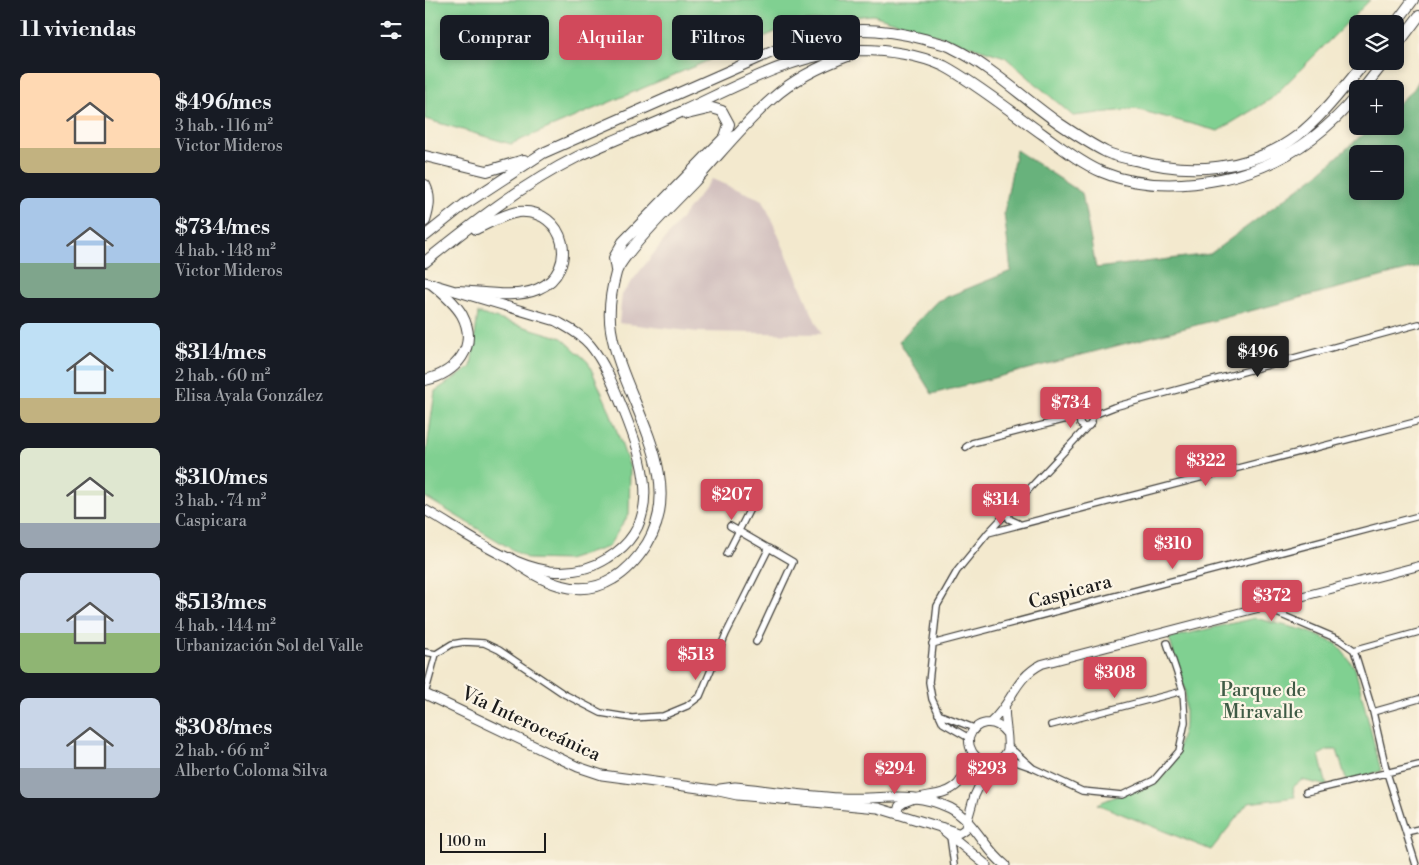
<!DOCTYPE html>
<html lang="es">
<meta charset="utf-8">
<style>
body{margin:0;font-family:"Libre Bodoni",serif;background:#242831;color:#f1f3f6;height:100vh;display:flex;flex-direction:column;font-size:19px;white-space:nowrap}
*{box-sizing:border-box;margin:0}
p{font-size:16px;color:#9ea1a6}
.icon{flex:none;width:28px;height:28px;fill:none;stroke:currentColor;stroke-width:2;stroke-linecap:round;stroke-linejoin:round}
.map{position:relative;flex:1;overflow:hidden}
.drawer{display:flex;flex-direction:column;background:#171b24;width:425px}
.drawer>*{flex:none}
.guide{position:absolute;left:15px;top:15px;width:475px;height:45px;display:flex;gap:10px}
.controls{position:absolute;left:924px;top:15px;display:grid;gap:10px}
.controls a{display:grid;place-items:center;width:55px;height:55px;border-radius:8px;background:#171b24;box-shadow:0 2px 8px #0003;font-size:25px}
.scale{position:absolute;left:15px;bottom:12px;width:106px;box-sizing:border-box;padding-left:5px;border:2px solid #1c1c1c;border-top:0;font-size:14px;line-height:18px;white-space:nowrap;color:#1c1c1c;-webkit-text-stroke:4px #fcf5e5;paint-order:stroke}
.price{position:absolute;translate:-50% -42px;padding:0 11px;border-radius:5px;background:#d1495b;color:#fff;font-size:16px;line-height:32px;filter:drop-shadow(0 1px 2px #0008)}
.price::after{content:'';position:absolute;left:50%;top:30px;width:15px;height:11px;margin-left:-8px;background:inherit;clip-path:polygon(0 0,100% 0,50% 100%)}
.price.on{background:#222;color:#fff}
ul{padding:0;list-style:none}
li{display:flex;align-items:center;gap:15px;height:125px;padding:0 20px}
li span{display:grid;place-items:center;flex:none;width:140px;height:100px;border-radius:8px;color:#555}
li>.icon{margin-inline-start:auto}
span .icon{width:60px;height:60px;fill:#fffc;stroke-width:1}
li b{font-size:21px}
h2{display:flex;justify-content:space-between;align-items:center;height:60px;padding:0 20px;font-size:21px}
.pill{padding:0 18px;border-radius:8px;background:#171b24;box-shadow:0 2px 8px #0003;font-size:18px;line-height:45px}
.pill.on{background:#d1495b;color:#fff}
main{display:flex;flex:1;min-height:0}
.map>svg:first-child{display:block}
.industrial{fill:#d1bfbe}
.green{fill:#80d091;stroke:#4e7656}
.forest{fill:#68b27b;stroke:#42674c;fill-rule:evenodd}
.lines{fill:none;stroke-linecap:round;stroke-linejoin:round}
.street-casing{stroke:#3c3b37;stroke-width:8}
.secondary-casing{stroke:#3c3b37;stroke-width:10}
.primary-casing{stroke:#3c3b37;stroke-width:11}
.highway-casing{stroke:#3c3b37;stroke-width:12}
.street{stroke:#fff;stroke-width:5.5}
.secondary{stroke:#fff;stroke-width:8}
.primary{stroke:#fff;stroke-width:9}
.highway{stroke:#fff;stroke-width:10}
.labels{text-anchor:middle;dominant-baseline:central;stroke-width:4.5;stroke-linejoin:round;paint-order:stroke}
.street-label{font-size:19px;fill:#1c1c1c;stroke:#fcf5e5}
.park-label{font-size:19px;fill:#3f5b45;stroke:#fcf5e5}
</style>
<main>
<section class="drawer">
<h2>11 viviendas<svg class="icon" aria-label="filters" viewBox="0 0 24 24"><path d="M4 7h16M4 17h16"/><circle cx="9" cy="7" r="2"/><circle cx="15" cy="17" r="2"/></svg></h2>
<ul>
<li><span style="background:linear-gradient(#ffd9b3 75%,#c2b280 0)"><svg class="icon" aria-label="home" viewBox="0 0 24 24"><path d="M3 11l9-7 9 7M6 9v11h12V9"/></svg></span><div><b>$496/mes</b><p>3 hab. · 116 m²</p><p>Victor Mideros</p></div></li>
<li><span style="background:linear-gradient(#a9c7e8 65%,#7fa58c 0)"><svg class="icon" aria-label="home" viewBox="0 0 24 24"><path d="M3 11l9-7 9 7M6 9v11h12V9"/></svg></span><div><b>$734/mes</b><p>4 hab. · 148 m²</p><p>Victor Mideros</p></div></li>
<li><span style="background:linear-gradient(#bfe0f5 75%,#c2b280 0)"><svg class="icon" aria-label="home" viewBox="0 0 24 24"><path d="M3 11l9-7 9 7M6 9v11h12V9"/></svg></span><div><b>$314/mes</b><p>2 hab. · 60 m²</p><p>Elisa Ayala González</p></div></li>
<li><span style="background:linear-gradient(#dfe7d0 75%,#9aa5b1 0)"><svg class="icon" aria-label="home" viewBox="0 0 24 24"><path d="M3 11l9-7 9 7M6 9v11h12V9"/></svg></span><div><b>$310/mes</b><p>3 hab. · 74 m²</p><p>Caspicara</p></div></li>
<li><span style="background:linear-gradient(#c9d6e8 60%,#8fb573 0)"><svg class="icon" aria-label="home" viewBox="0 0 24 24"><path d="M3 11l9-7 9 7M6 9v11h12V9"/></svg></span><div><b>$513/mes</b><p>4 hab. · 144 m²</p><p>Urbanización Sol del Valle</p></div></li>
<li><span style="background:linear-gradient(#c9d6e8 70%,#9aa5b1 0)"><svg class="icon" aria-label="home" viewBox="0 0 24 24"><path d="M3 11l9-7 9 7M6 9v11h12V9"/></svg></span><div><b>$308/mes</b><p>2 hab. · 66 m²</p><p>Alberto Coloma Silva</p></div></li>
</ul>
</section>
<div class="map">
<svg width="994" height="865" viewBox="0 0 994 865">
<rect width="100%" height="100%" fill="#fcf5e5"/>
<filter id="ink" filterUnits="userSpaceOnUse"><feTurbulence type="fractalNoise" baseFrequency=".02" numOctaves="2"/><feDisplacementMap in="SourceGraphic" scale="10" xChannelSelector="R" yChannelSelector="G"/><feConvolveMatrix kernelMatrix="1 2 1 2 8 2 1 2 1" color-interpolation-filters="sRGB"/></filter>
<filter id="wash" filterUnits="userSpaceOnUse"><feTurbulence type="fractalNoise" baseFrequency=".0096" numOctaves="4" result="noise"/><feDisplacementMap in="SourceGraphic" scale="20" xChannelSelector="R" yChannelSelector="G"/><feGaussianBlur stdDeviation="1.12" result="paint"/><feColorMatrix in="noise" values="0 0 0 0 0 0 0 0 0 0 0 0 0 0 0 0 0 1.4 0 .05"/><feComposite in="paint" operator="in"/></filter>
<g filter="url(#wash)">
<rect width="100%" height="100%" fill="#f3e9ce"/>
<path class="industrial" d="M287 179 338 200 396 334 273 332 194 323 197 294Z"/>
<path class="green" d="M0 0H945L846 99 793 131 710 109 648 116 580 57 448 15 374 22 86 144 0 119Z
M53 313 137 338 163 362 184 409 205 468 204 514 183 547 142 560 103 559 0 497V462L10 391 46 367Z
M830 618 882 631 912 644 930 668 956 771 922 782 912 750H903L894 755 902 786 877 780 868 787 870 797 823 803 786 850 672 804 728 781 751 754 760 724V691L744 638Z"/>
<path class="forest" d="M994 80V267L507 394 474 341 512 301 586 271 579 213 591 150 657 193 671 268 785 254 893 174 947 126H970V106L989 89ZM932 154H970V191H932Z"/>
</g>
<g filter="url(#ink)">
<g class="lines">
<defs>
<path id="street" d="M666 416 667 422 664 426 659 427 655 424 654 416 659 413 666 416 689 407 994 324
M541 447 547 443 654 416
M583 510 584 519 593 523
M305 526 343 548
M563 533 994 421
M302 554 331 497
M838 607 915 640 929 650 948 712 962 773 991 865
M507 644 994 516
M929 650 994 632
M0 652 11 654
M11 654 27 644 39 642 59 643 74 650 139 694 176 713 207 718 238 716 262 706 275 696 301 634 344 548 368 562 331 642
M0 694 11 654
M948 712 994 699
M513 714 549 728
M626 725 758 691
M544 738 518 723 507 699 504 682 512 606 532 571 563 533 662 427
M583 746 608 768
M577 757 608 768 657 791 697 795 729 780 754 751 760 722 758 691 742 643
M881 792 994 765
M981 832 994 829
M525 836 529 865"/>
<path id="secondary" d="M580 708C579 720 585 743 582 751 571 773 542 760 544 738 550 720 570 718 581 733
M566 722C588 702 589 678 617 664L994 566
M472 813 474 806C492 792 518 799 533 784 540 776 543 764 547 755
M517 827 534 833 540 829 549 797 565 763"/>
<path id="primary" d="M0 282 131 321C143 328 156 334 165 345 180 363 189 387 198 409 218 459 241 523 183 558 166 569 146 573 125 571 80 564 39 532 0 510
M0 694 153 767 177 775 289 790 312 795 453 808 515 827 561 865
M295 789 310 787C346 791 381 796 416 798 454 800 489 790 525 808 550 821 558 848 580 865"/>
<path id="highway" d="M970 24 988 0
M970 48 994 16
M938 89 960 61
M0 156 62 171 99 160
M0 185C6 197 4 208 0 221
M0 236 40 204 118 153 356 48C406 27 446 25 499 39 508 42 519 43 528 48 567 67 599 99 635 124 650 134 665 144 681 152 689 156 700 158 710 160 764 175 825 171 872 136 898 116 919 87 941 61
M0 262C47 224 98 184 152 157 187 140 224 127 258 111 316 84 372 52 437 50 463 50 495 55 519 66 551 83 589 114 619 135 637 148 656 163 677 172 716 188 756 187 796 179 851 168 897 137 932 95
M191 270 189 258 198 242 300 137 304 124 297 111 287 108 262 114
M33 291C58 292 90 299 113 289 155 271 141 208 93 212 79 214 64 223 51 229
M0 380C31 373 54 347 37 315 30 303 18 293 7 284
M85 558C114 580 152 601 188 579 202 571 213 558 222 544 264 475 197 399 186 330 183 312 186 291 191 273 196 254 253 199 269 182 295 154 319 123 348 98 370 78 398 65 425 55"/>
</defs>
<use href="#street" class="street-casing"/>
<use href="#secondary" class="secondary-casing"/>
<use href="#primary" class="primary-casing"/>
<use href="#highway" class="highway-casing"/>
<use href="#street" class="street"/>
<use href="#secondary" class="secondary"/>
<use href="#primary" class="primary"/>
<use href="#highway" class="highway"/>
</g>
</g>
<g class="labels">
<g class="street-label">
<text transform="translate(645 592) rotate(-15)">Caspicara</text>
<text transform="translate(106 724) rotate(25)">Vía Interoceánica</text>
</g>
<g class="park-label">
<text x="838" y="690">Parque de<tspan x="838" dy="22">Miravalle</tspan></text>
</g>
</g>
</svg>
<div class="controls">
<a><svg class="icon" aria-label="layers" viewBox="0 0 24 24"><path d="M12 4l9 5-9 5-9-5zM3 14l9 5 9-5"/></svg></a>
<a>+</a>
<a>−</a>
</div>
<div class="scale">100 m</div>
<b class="price on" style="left:833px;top:378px">$496</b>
<b class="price" style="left:646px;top:429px">$734</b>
<b class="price" style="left:781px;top:487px">$322</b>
<b class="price" style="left:307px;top:521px">$207</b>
<b class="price" style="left:576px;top:526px">$314</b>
<b class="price" style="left:748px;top:570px">$310</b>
<b class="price" style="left:847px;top:622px">$372</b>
<b class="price" style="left:271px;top:681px">$513</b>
<b class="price" style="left:690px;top:699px">$308</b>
<b class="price" style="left:470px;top:795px">$294</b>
<b class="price" style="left:562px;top:795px">$293</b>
<div class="guide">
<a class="pill">Comprar</a>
<a class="pill on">Alquilar</a>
<a class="pill">Filtros</a>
<a class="pill">Nuevo</a>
</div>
</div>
</main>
